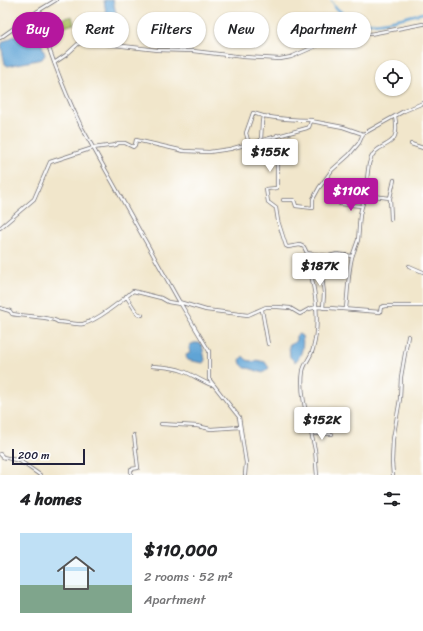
<!DOCTYPE html>
<meta charset="utf-8">
<style>
body{margin:0;font-family:Sriracha,sans-serif;background:#f2f2f2;color:#202124;height:100vh;display:flex;flex-direction:column;font-size:15px;white-space:nowrap}
*{box-sizing:border-box;margin:0}
p{font-size:13px;color:#757577}
.icon{flex:none;width:22px;height:22px;fill:none;stroke:currentColor;stroke-width:2;stroke-linecap:round;stroke-linejoin:round}
.map{position:relative;height:475px;overflow:hidden}
.sheet{display:flex;flex-direction:column;background:#fff;flex:1}
.sheet>*{flex:none}
.hud{position:absolute;left:12px;top:12px;width:399px;height:36px;display:flex;gap:8px}
.controls{position:absolute;left:375px;top:60px;display:grid;gap:8px}
.controls a{display:grid;place-items:center;width:36px;height:36px;border-radius:50%;background:#fff;box-shadow:0 1px 3px #0004;font-size:20px}
.scale{position:absolute;left:12px;bottom:10px;width:73px;box-sizing:border-box;padding-left:4px;border:2px solid #22223b;border-top:0;font-size:11px;line-height:14px;white-space:nowrap;color:#22223b;-webkit-text-stroke:3px #fff;paint-order:stroke}
.price{position:absolute;translate:-50% -34px;padding:0 9px;border-radius:4px;background:#fff;color:#222;font-size:13px;line-height:26px;filter:drop-shadow(0 1px 2px #0008)}
.price::after{content:'';position:absolute;left:50%;top:24px;width:12px;height:9px;margin-left:-6px;background:inherit;clip-path:polygon(0 0,100% 0,50% 100%)}
.price.selected{background:#b5179e;color:#fff}
ul{padding:0;list-style:none}
li{display:flex;align-items:center;gap:12px;height:100px;padding:0 20px}
li span{display:grid;place-items:center;flex:none;width:112px;height:80px;border-radius:0px;color:#555}
li>.icon{margin-inline-start:auto}
span .icon{width:48px;height:48px;fill:#fffc;stroke-width:1}
li b{font-size:17px}
h2{display:flex;justify-content:space-between;align-items:center;height:48px;padding:0 20px;font-size:17px}
.chip{padding:0 14px;border-radius:18px;background:#fff;box-shadow:0 1px 3px #0004;font-size:14px;line-height:36px}
.chip.selected{background:#b5179e;color:#fff}
.map>svg:first-child{display:block}
.green{fill:#acbf63;stroke:#67704f}
.water{fill:#60a4d5;stroke:#416388}
.lines{fill:none;stroke-linecap:round;stroke-linejoin:round}
.stream{stroke:#60a4d5;stroke-width:1}
.canal{stroke:#60a4d5;stroke-width:2.5}
.minor-casing{stroke:#6a676d;stroke-width:4}
.minor{stroke:#fff;stroke-width:2.5}
</style>
<div class="map">
<svg width="423" height="475" viewBox="0 0 423 475">
<rect width="100%" height="100%" fill="#fff"/>
<filter id="ink" filterUnits="userSpaceOnUse"><feTurbulence type="fractalNoise" baseFrequency=".025" numOctaves="2"/><feDisplacementMap in="SourceGraphic" scale="8" xChannelSelector="R" yChannelSelector="G"/><feConvolveMatrix kernelMatrix="1 2 1 2 8 2 1 2 1" color-interpolation-filters="sRGB"/></filter>
<filter id="wash" filterUnits="userSpaceOnUse"><feTurbulence type="fractalNoise" baseFrequency=".012" numOctaves="4" result="noise"/><feDisplacementMap in="SourceGraphic" scale="16" xChannelSelector="R" yChannelSelector="G"/><feGaussianBlur stdDeviation="0.9" result="paint"/><feColorMatrix in="noise" values="0 0 0 0 0 0 0 0 0 0 0 0 0 0 0 0 0 1.4 0 .05"/><feComposite in="paint" operator="in"/></filter>
<g filter="url(#wash)">
<rect width="100%" height="100%" fill="#f1e6cb"/>
<path class="green" d="M72 16 74 24 56 29 54 21Z"/>
<path class="water" d="M104 0H113L117 18 115 20H107Z
M29 28H32L39 34 45 55 42 59 8 66 5 64 1 45 3 42Z
M299 334 302 336C304 345 302 356 295 362L290 357 289 345 294 343 296 340V336Z
M194 343H199L202 345 205 360 203 363 187 360 186 355 190 353 189 348 190 345Z
M243 356 247 360 255 362 256 360 265 362 269 368 263 373C257 371 251 368 245 368L241 364 240 360Z"/>
<g class="lines">
<path class="stream" d="M331 0 335 7"/>
<path class="canal" d="M335 7C364 34 389 20 423 13"/>
</g>
</g>
<g filter="url(#ink)">
<g class="lines">
<defs>
<path id="minor" d="M38 11C48 51 63 88 81 126L179 301 209 351V379L239 417 246 463 245 475
M370 34 423 24
M0 38 38 11 56 0
M54 63 66 55 79 43 105 44 158 50 193 51 244 57 280 59 291 57 330 40 347 18
M263 116C280 119 296 120 312 120
M277 135V188L266 189 268 202 276 208 278 221 286 246 288 247 300 245 304 247 307 253 329 256 337 254 352 256
M249 144 246 133 253 113 263 116 262 122 261 140
M411 144 423 148
M365 195 390 198 391 219
M390 198 394 180
M283 200H294L296 206 313 208V199L319 188 332 170 349 155 359 143 363 134 404 111 423 103
M340 204 362 206
M0 228 34 199 50 162 93 148 116 145 118 143H125L133 147 135 145 136 140 184 151 209 152 230 149 307 128 309 127 311 121 343 127 363 134
M409 266 423 272
M321 269 324 293 323 308
M310 270C316 296 320 323 313 349 311 357 304 364 303 371 299 397 310 425 315 450 316 458 316 467 317 475
M126 296 137 313 142 315
M179 302 206 310 248 315 266 307H278L290 308 300 314 309 309 317 307 380 312 381 307 385 306H423
M0 308 10 311 12 314C21 316 53 317 58 322 65 322 75 325 83 324 96 321 122 301 133 291L161 298 168 302 180 304
M346 308C348 292 348 273 352 257 354 251 356 246 358 240 359 231 359 223 360 215 361 208 364 201 365 195 367 185 367 174 369 164 376 136 402 155 395 116
M262 310 268 344
M152 366C162 367 173 367 183 371 193 375 201 381 212 385
M161 424 197 426 211 429 240 427
M312 434H332
M0 454 3 457 20 461 40 475
M131 475V469L138 468 134 435
M393 475 392 462 393 439 400 399 401 377 408 336"/>
</defs>
<use href="#minor" class="minor-casing"/>
<use href="#minor" class="minor"/>
</g>
</g>
</svg>
<div class="controls">
<a><svg class="icon" aria-label="locate" viewBox="0 0 24 24"><circle cx="12" cy="12" r="6"/><path d="M12 2v4M12 18v4M2 12h4M18 12h4"/></svg></a>
</div>
<div class="scale">200 m</div>
<b class="price" style="left:270px;top:173px">$155K</b>
<b class="price selected" style="left:351px;top:212px">$110K</b>
<b class="price" style="left:320px;top:287px">$187K</b>
<b class="price" style="left:322px;top:441px">$152K</b>
<div class="hud">
<a class="chip selected">Buy</a>
<a class="chip">Rent</a>
<a class="chip">Filters</a>
<a class="chip">New</a>
<a class="chip">Apartment</a>
</div>
</div>
<section class="sheet">
<h2>4 homes<svg class="icon" aria-label="filters" viewBox="0 0 24 24"><path d="M4 7h16M4 17h16"/><circle cx="9" cy="7" r="2"/><circle cx="15" cy="17" r="2"/></svg></h2>
<ul>
<li><span style="background:linear-gradient(#bfe0f5 65%,#7fa58c 0)"><svg class="icon" aria-label="home" viewBox="0 0 24 24"><path d="M3 11l9-7 9 7M6 9v11h12V9"/></svg></span><div><b>$110,000</b><p>2 rooms · 52 m²</p><p>Apartment</p></div></li>
</ul>
</section>
